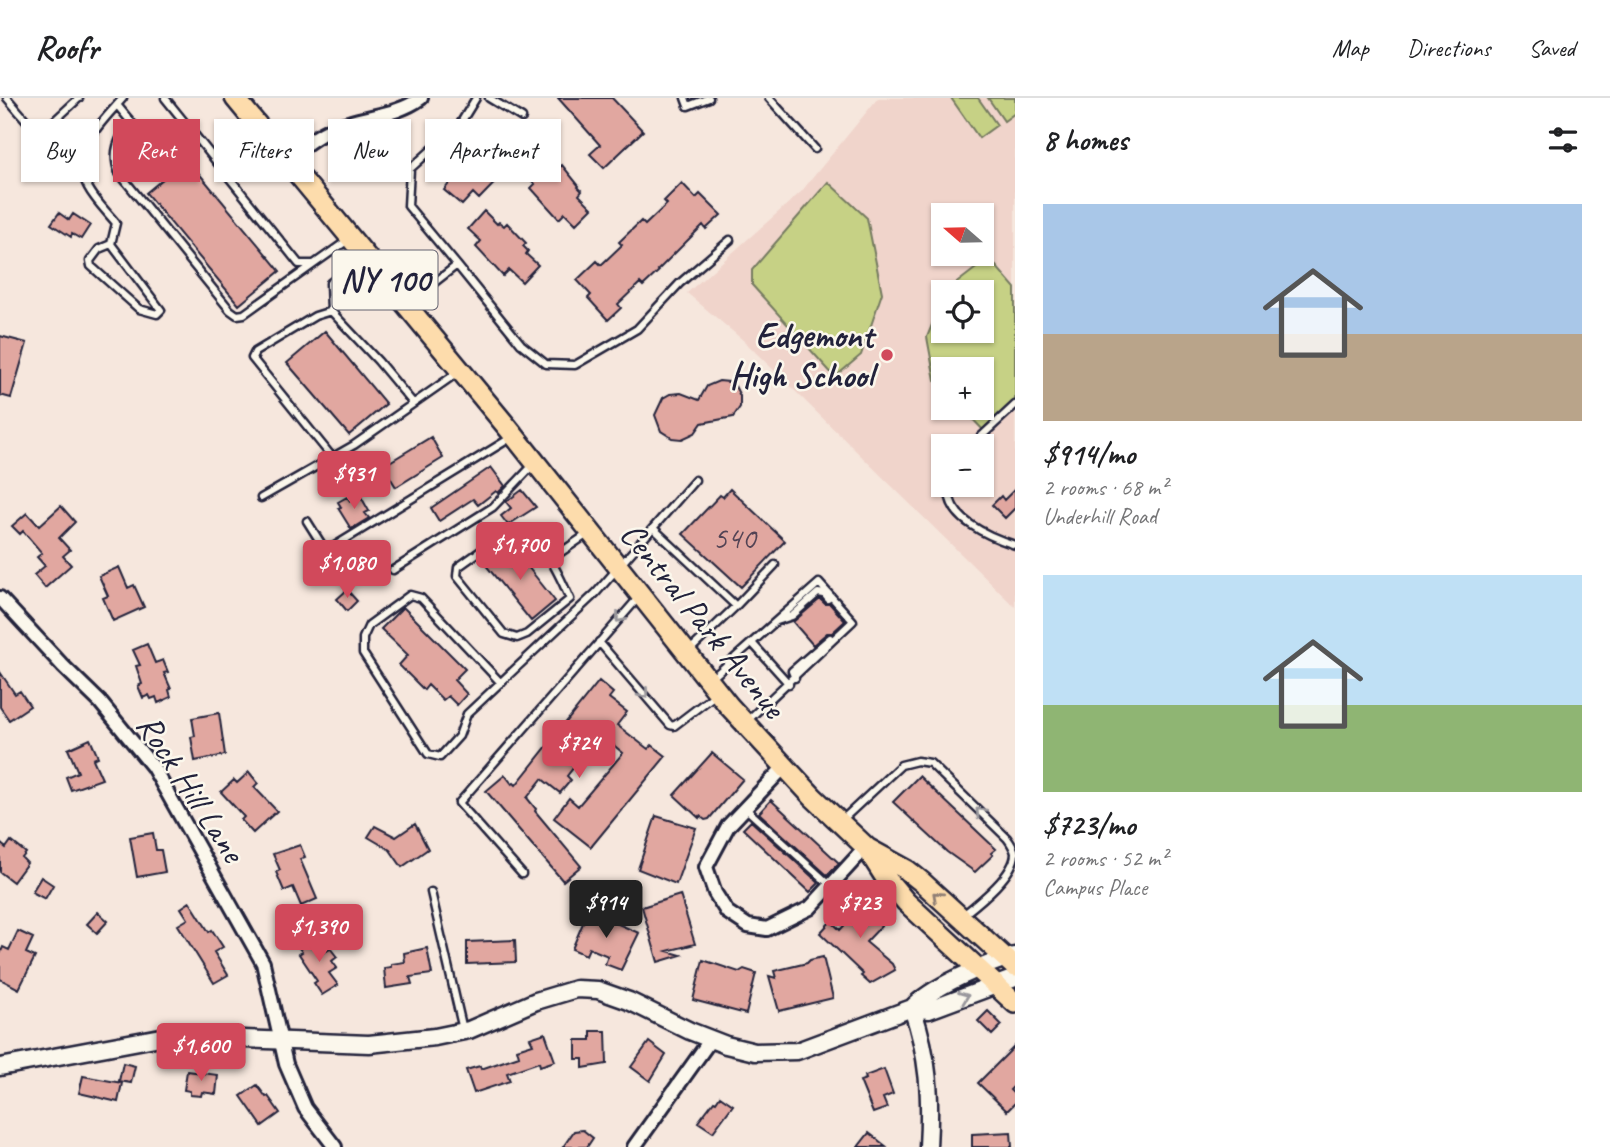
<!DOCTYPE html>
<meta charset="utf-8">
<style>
body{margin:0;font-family:Caveat,sans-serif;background:#f2f2f2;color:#202124;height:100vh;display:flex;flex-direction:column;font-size:26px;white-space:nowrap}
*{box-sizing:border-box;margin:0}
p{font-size:23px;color:#757577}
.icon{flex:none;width:38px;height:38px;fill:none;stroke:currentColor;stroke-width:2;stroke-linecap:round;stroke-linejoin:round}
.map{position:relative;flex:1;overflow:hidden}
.sheet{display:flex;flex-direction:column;background:#fff;width:595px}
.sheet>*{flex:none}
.hud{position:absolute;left:21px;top:21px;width:665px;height:63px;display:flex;gap:14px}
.needle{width:46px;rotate:290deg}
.controls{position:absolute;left:931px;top:105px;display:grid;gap:14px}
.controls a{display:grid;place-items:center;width:63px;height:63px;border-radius:0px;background:#fff;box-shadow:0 2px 5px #0004;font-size:35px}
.price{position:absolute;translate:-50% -60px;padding:0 16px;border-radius:7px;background:#d1495b;color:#fff;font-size:23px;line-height:46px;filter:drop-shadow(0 2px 4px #0008)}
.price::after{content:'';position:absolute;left:50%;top:42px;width:21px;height:16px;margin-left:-10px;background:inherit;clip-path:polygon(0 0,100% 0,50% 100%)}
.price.active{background:#222;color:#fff}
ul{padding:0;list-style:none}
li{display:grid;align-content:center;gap:14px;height:371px;padding:0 28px}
li span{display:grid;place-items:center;height:217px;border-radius:0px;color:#555}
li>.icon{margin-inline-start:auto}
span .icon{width:126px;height:126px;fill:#fffc;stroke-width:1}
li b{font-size:30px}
h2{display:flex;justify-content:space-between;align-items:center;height:84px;padding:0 28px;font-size:30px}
.chip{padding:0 24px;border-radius:0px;background:#fff;box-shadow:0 2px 5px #0004;font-size:24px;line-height:63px}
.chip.active{background:#d1495b;color:#fff}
header{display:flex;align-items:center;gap:42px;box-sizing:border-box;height:98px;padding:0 35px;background:#fff;border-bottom:2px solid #e0e0e0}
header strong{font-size:33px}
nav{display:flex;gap:38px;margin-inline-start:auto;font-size:24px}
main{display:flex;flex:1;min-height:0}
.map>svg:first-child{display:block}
.built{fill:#f0d4cb;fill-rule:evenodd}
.green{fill:#c6d185;stroke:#747a60;stroke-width:2}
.building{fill:#e1a7a0;stroke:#22223b;stroke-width:2}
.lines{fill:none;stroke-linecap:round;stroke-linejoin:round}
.service-casing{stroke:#22223b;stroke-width:11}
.minor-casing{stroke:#22223b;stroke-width:18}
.tertiary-casing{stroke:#22223b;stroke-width:21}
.primary-casing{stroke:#22223b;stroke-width:24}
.service{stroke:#fbf7ec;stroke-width:6}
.minor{stroke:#fbf7ec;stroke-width:12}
.tertiary{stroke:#fbf7ec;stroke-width:16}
.primary{stroke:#fddcac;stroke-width:19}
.oneway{stroke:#99979c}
.oneway2{stroke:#907f74}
.poi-dot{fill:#d1495b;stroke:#fbf7ec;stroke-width:2.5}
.labels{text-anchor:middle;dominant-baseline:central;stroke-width:5;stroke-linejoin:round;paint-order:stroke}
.number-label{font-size:32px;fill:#524354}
.shield{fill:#fbf7ec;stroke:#636270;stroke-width:2}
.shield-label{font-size:33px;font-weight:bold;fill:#22223b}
.poi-label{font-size:35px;font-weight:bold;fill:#22223b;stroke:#fbf7ec;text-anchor:end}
.street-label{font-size:35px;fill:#22223b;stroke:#fbf7ec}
</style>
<header>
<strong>Roofr</strong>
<nav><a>Map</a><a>Directions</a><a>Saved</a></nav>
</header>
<main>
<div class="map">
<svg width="1015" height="1049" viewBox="0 0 1015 1049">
<rect width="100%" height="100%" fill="#f6e7dd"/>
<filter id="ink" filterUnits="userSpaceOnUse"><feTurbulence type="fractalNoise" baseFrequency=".0143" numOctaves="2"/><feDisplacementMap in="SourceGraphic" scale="14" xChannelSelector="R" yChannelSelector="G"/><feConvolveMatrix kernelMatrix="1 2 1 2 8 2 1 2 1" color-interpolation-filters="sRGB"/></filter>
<g filter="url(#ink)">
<path class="built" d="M878 0H1015V509L744 243 687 195 801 94ZM943 117H982V156H943ZM943 194H982V233H943ZM943 271H982V310H943ZM943 348H982V387H943Z"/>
<path class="green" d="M951 0H978L997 27 979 40Z
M988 0H1015V15L1004 23Z
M828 84 867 120 882 195 861 257 835 279 752 187V172Z
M989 160 1015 190V312L988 337 962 310H982V271H943V290L935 282 927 239 943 200V233H982V194H945Z"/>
<path class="building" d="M558 0H612L643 33 604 70 590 56 600 47Z
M496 37 529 65 538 56 551 68 553 66 558 71 562 67 579 88 578 89 582 93 579 97 592 110 576 126 565 115 559 121 531 90 535 86 514 65 479 101 473 95 462 107 444 92 456 77 451 72 478 43 486 49Z
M187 61 280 173 239 207 146 95Z
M682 85 696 100 700 96 721 117 706 131 703 127 658 172 659 173 643 188 640 185 618 206 621 210 608 222 588 200 591 197 577 182 597 163 601 167 622 147 619 144 641 123 645 127 667 106 664 103Z
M484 113 497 126 499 124 504 128 507 125 526 145 523 148 528 153 526 156 538 167 522 184 509 172 503 178 476 149 481 143 468 131Z
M59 115 69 122 73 116 90 127 81 141 72 136 71 139 51 126Z
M325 233 386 306 349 337 287 265Z
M0 238 27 245 11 300 0 297Z
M719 283 729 284 735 288 740 298V309L733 319 702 325 695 335 682 341 672 340 661 333 655 317 663 300 670 296 681 295 699 302 707 288Z
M431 339 443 360 396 389 383 368Z
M491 369 505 388 498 395 496 393 478 407 473 401 439 423 431 410Z
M730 391 785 443 741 489 683 436 720 397 723 399Z
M1015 391V410L1005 420 992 407 1001 398 1004 402Z
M522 392 536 409 508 427 501 418 511 410 506 404Z
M360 397 369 413 365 415 369 420 351 431 338 410 341 409 338 404 347 399 350 403Z
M61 408 75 424 59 440 70 452 63 458 71 467 45 490 34 477 45 468 37 459 42 455 23 433 20 436 12 428 27 415 39 428Z
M509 445 555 503 531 523 484 465Z
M119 469 128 490 134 487 144 509 113 523 103 500 108 498 99 478Z
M347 492 357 503 347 513 337 501Z
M820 501 825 506H830L845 523 832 535H827L813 547 793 524Z
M403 509 465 571 454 582 467 596 457 607 448 598 443 602 428 587 424 592 399 567 408 557 381 531Z
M147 546 155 565 163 562 168 574 164 575 171 591 169 592 171 599 158 605 156 599 151 601 149 597 143 600 138 588 142 586 136 568 140 567 133 552Z
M0 574 15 596 20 593 30 608 9 622 0 609Z
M599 583 613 595 609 600 627 614 617 627 648 651 652 647 666 658 591 749 554 720 569 700 578 708 623 655 600 636 567 678 571 682 560 695 542 681 527 700 536 711 535 713 581 768 563 783 486 693 505 677 512 686 514 685 516 687Z
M219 615 225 657 195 663 191 639 195 638 192 620Z
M90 641 98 659 93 661 102 681 71 692 66 679 78 674 68 651Z
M712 655 743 681 709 721 705 722 700 718 699 720 674 697Z
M249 674 258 685 254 689 277 713 253 735 241 722 244 719 221 694 234 682 237 685Z
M919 678 996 751 991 755 993 757 975 774 947 754 893 704Z
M771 702 839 765 827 777 759 715Z
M656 718 696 730 676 786 638 771Z
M751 723 819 785 810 794 743 731Z
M415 726 428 751 402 769 390 752 368 739 375 728 396 739Z
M153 735 156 752H161L165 774 137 779 130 739Z
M11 743 26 755 22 760 27 765 13 784 0 774V745L6 750Z
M300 747 305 759 300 761 317 801 301 808 293 789 284 793 276 774 280 772 273 756Z
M41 779 53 787 45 801 32 794Z
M857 795 887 822 866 844 892 866 895 872 870 886 861 878 863 876 820 835 831 823 840 832 854 817 845 808Z
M680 797 695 846 667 853 681 857 658 864 642 809Z
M190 804 209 834 212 832 223 849 214 854 228 877 214 885 178 827 188 821 181 810Z
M588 813 639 835 621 872 605 866 608 858 589 850 586 857 572 851Z
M98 814 108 823 97 835 87 826Z
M18 833 33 840 26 855 35 859 19 891 0 881V856L3 849 9 852Z
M308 837 315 847 317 845 324 854 330 850 337 859 332 863 337 870 329 875 338 887 322 897 314 885 317 883 299 856 302 854 296 846Z
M515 842 516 864 467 866V844Z
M427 850 432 876 410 879 412 886 386 890 384 870 391 869V866L405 864 404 855Z
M823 859 833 900 779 913 769 878 776 880 774 873 807 865 810 862Z
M703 862 739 874 744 871 756 875 746 916 693 902Z
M988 913 1002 927 992 937 978 923Z
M591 933H606L607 966 583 970V961H576V942H591Z
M545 935 555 963 540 968 539 964 507 975 510 983 474 995 466 972 480 968 481 971 519 958 517 951 533 946 530 940Z
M649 944 666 957 650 983 631 969Z
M1015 948V987L1010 992 1015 997V1005L1007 1013 978 985Z
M123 965 135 968 131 985 119 983Z
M884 971 893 996 883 1000 887 1010 873 1015 860 983 866 981 865 978Z
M187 973 218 977 216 996 202 994 201 998 190 997V993L184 992Z
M83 978 122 985 118 1004 79 995Z
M257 987 266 999 268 998 280 1015 262 1028 241 998Z
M720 998 733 1007 713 1034 698 1024 714 1003 716 1004Z
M583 1032 593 1040 587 1049H563L574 1033Z
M1011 1034 1012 1049H972V1036Z
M869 1035 887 1049H858Z"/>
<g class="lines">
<defs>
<path id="service" d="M7 0 39 37 79 0
M165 0 299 166H314L348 142
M489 0 522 20
M685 0 688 8 709 0
M769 0 815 51
M117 7 167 67
M131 24C118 40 111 55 119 75L230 212 237 217 244 216 314 166
M111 146 161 212 157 216 139 211 91 168 90 163 99 151 111 146 116 125C105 112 89 96 84 80 73 49 105 21 123 0
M457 167 521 246 546 266 575 267 637 231 680 185 730 142
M407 206 457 167 408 108 410 71 460 26 476 0
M331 213 330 185 364 160
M971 348 1015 307
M332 359 252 260 255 254 315 218 331 213 378 263 413 305
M950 387C943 420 990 439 1015 447
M261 400 354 347 457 275
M307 423 324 450 333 449 512 339
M653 430 736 508 688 554
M510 432C544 437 557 473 570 501L527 536 517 540 504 536 457 478 458 469Z
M551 461 589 435
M393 472 493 409 534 366
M736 508 775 467
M777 523 792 518 818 495 824 496 828 501
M599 544 670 627 674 628 716 596
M753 546 789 586
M712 580 819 485 853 523 746 624
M795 580 792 573 830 540
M501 585 421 500 410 497 369 527 363 540V555L428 656 440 659 459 638 467 616 596 495 695 382
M745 710 831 788
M841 723 901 667 917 663 930 665 1007 740C1010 744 1014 751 1015 755 1015 777 977 806 962 818
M522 776 459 705 639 499
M431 794 463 932"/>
<path id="minor" d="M286 62C305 46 323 32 348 25 374 17 399 16 421 0
M0 500 63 568 100 604 153 669 263 865 286 966 305 1010 335 1049
M785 668 728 728 706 769 715 795 727 814 748 828 767 831 810 810 866 749
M634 1049 711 941"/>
<path id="tertiary" d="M912 910C929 959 931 998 928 1049
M912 910C931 889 985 866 1014 858
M0 969 166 938 369 946 435 939 469 932 536 903 576 891 598 892 629 903 690 933 726 947 755 954 797 953 912 910 929 912 1015 880"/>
<path id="primary" d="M235 0 508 330 729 608 813 699 866 749 885 779 906 804 1015 905
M867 750 907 772 922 784 1015 869"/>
</defs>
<use href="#service" class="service-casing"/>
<use href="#minor" class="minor-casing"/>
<use href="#tertiary" class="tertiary-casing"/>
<use href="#primary" class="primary-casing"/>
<use href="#service" class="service"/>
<use href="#minor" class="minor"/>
<use href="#tertiary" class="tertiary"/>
<use href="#primary" class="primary"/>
</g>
<defs><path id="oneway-chevron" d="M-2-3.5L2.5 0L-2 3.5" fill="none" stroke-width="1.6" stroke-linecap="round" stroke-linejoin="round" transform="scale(1.75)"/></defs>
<g class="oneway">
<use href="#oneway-chevron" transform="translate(620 520) rotate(131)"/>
<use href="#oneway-chevron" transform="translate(644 596) rotate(50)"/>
<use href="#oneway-chevron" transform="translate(980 714) rotate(-135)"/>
<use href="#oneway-chevron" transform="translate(964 899) rotate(-21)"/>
</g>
<use class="oneway2" href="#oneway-chevron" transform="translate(937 798) rotate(-138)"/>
</g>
<circle class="poi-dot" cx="887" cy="257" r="7"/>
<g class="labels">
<g class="number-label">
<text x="734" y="439">540</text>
</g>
<rect class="shield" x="332.5" y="152.5" width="105" height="59" rx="5"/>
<g class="shield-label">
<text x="385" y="182">NY 100</text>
</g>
<g class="poi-label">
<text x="873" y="237">Edgemont<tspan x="873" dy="40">High School</tspan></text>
</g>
<g class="street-label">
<text transform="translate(703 522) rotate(51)">Central Park Avenue</text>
<text transform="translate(191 690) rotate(57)">Rock Hill Lane</text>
</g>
</g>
</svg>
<div class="controls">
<a><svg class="needle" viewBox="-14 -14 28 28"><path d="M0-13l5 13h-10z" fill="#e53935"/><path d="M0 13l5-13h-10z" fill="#757577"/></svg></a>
<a><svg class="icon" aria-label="locate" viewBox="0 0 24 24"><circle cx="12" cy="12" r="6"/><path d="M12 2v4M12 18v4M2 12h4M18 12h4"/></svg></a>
<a>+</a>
<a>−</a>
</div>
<b class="price" style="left:354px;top:413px">$931</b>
<b class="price" style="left:520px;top:484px">$1,700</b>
<b class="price" style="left:347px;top:502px">$1,080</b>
<b class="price" style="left:579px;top:682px">$724</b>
<b class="price active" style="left:606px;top:842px">$914</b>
<b class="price" style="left:860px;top:842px">$723</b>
<b class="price" style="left:319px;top:866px">$1,390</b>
<b class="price" style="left:201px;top:985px">$1,600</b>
<div class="hud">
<a class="chip">Buy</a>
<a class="chip active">Rent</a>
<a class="chip">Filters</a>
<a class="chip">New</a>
<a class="chip">Apartment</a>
</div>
</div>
<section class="sheet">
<h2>8 homes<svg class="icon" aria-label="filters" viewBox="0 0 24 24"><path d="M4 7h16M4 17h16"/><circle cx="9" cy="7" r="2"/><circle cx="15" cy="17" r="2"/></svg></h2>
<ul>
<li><span style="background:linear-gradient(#a9c7e8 60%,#b9a48a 0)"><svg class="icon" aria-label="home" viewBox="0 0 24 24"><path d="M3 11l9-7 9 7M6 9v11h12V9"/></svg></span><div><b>$914/mo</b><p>2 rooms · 68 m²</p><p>Underhill Road</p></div></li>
<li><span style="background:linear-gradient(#bfe0f5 60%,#8fb573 0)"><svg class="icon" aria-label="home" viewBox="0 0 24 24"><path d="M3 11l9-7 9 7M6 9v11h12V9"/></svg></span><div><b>$723/mo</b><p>2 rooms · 52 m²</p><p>Campus Place</p></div></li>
</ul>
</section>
</main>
